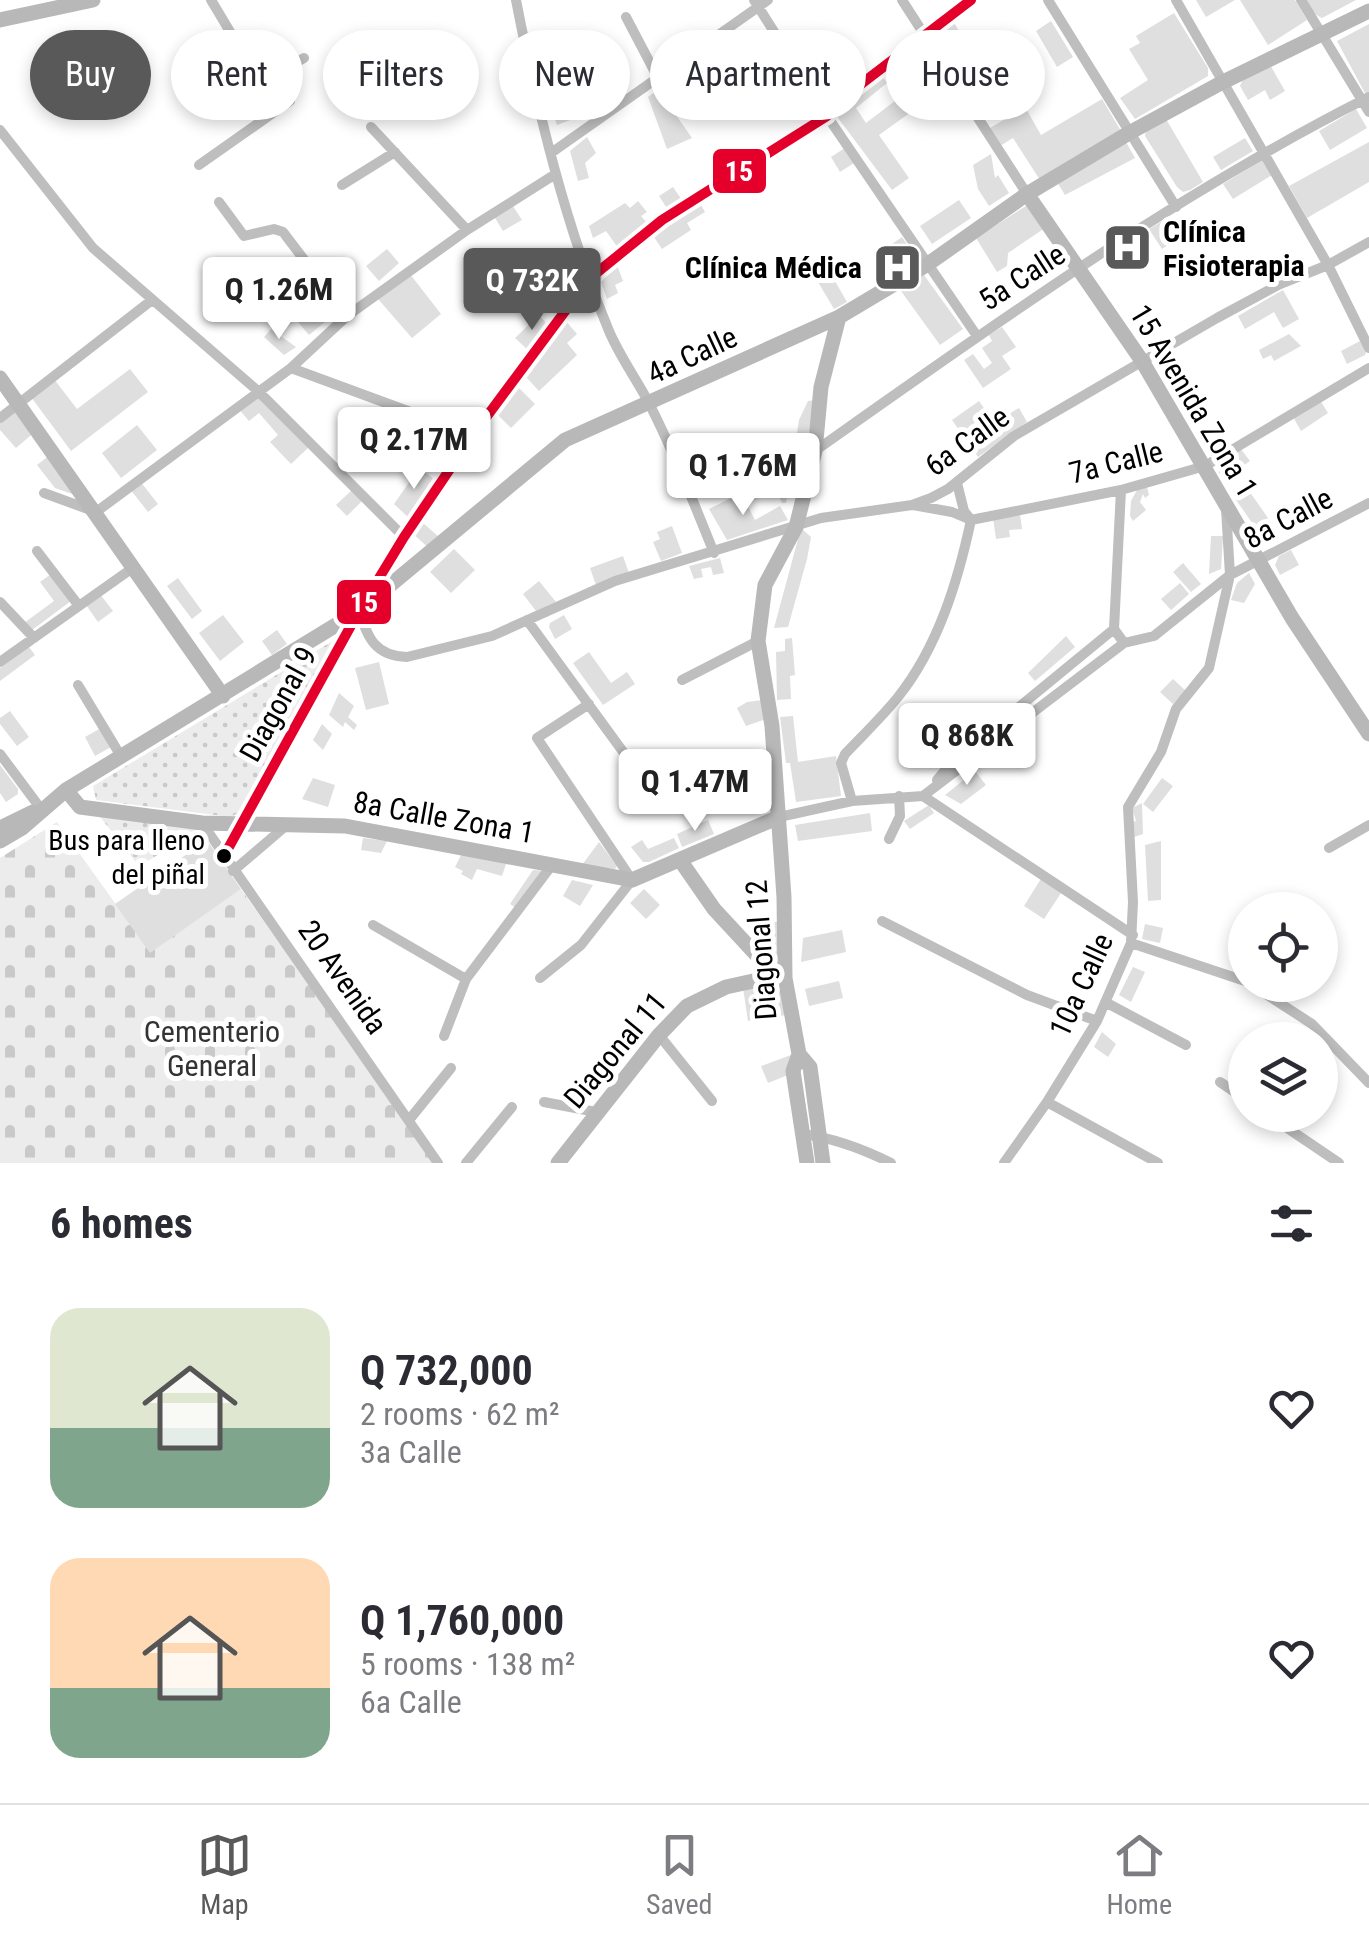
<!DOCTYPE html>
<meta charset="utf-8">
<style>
body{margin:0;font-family:"Roboto Condensed",sans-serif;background:#f2f2f3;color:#2b2b33;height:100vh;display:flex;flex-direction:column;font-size:38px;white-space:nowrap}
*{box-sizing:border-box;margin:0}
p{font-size:32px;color:#7c7c81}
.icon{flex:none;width:55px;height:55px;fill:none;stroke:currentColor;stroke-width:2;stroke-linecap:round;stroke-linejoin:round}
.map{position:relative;height:1163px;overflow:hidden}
.panel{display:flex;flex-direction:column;background:#fff;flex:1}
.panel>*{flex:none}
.guide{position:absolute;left:30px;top:30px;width:1310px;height:90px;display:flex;gap:20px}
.controls{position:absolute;left:1228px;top:892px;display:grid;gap:20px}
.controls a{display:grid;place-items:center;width:110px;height:110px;border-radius:50%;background:#fff;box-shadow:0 5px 15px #0003;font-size:50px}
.price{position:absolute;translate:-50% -85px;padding:0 22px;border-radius:10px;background:#fff;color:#222;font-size:32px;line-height:65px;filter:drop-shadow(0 2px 5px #0008)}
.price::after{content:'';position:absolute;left:50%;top:60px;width:30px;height:22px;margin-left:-15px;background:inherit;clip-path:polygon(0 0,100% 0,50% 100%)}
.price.on{background:#595959;color:#fff}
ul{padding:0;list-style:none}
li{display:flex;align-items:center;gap:30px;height:250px;padding:0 50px}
li span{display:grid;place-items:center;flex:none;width:280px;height:200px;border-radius:30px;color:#555}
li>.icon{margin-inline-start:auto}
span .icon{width:120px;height:120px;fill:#fffc;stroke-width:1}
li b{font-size:42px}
h2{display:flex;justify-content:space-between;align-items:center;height:120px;padding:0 50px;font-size:42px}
.pill{padding:0 35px;border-radius:45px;background:#fff;box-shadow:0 5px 15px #0003;font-size:35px;line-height:90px}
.pill.on{background:#595959;color:#fff}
.dock{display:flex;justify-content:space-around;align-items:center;height:140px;border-top:2px solid #e1e1e2;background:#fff;font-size:28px;color:#7c7c81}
.dock a{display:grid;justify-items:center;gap:5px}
.dock .on{color:#595959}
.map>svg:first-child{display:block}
.cemetery{fill:url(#cemetery-stones)}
.park{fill:url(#park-dots)}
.building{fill:#dfdfdf}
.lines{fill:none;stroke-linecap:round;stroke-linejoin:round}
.street{stroke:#bebebe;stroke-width:10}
.secondary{stroke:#b8b8b8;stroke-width:15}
.bus-1-casing{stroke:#fff;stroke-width:18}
.bus-1{stroke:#e4002b;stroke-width:10}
.bus-dot{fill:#000;stroke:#fff;stroke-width:4}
.labels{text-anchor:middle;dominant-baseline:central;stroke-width:10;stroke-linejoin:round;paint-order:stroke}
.bus-label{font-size:28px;fill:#000;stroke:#fff;text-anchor:end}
.poi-label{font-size:30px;font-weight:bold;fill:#000;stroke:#fff;text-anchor:start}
.street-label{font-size:30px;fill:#000;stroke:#fff}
.park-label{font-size:30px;fill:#333;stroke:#fff}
.line-badge{stroke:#fff;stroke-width:4}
.badge-label{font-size:28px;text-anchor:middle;font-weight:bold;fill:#fff}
</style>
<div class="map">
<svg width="1369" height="1163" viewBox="0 0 1369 1163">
<defs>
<pattern id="cemetery-stones" width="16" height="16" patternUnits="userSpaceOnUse" patternTransform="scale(2.5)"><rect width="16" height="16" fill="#ececec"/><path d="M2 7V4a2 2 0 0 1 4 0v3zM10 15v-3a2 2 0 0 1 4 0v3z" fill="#c9c9c9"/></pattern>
<pattern id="park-dots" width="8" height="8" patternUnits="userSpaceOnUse" patternTransform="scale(2.5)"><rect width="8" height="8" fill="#ececec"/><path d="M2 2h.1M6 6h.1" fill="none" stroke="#c9c9c9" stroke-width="1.8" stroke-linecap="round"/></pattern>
</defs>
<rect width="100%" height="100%" fill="#fff"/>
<path class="cemetery" d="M57 822 150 952 241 889 435 1163H0V858Z"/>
<path class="park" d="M336 639 248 807 231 817 96 800 93 786Z
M93 808 202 829 139 866Z"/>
<path class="building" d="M1196 0H1235L1206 17Z
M1240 0H1295L1307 20 1268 45Z
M1306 0H1356L1322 18 1313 13Z
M1174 13 1208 68V76L1135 119 1120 98 1148 80 1129 49 1140 43 1136 36Z
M951 18 961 34 950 42 971 74 961 81 928 33Z
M1051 21 1073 57 1057 67 1036 31Z
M1369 24V94L1366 95 1337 41Z
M1269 63 1285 91 1270 100 1265 90 1248 100 1240 86 1244 77Z
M683 71 694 85 669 105 692 138 667 149 648 97Z
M880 72 887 83 856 108 866 123 904 94 911 112 879 135 909 178 892 190 835 114 837 107Z
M574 80 579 94 571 96 578 117 557 125 545 90Z
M1102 99 1121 131 1077 161 1074 157 1040 180 1013 138 1000 146 990 128 1025 107 1041 135Z
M1356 109 1367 128 1330 150 1319 131Z
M1166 119 1203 182 1190 190 1183 192 1177 187 1145 136 1146 131Z
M587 137 596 153 585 163 589 178 578 181 570 151Z
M1245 138 1253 151 1221 170 1213 157Z
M1126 142 1135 158 1065 195 1057 182Z
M1369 142V182L1307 218 1289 186Z
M845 148 854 163 840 172 831 157Z
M991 154 995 178 998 175 1009 193 989 206 978 189 973 165Z
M1262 160 1272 175 1233 199 1223 184Z
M673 187 682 200 668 210 659 196Z
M959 200 971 218 932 244 920 226Z
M638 201 647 212 641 216 648 224 640 230 618 248 606 231 593 238 589 226 625 203 630 208Z
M700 203 705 212 687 223 691 230 662 249 652 234Z
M1029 204 1045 228 1008 253 1007 266 997 272 976 238Z
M513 206 522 220 503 231 495 218Z
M1161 222 1173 242 1162 249 1149 229Z
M902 237 917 259 890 278 881 264 895 254 889 246Z
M1131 241 1145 261 1133 268 1127 259 1117 266 1109 255Z
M387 249 399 263 379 281 366 266Z
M617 265 623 281 615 285 618 293 607 299 601 282Z
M828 269 847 302 834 309 815 277Z
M410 274 441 314 412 338 378 299Z
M924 275 963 329 940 345 901 291Z
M1283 290 1299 319 1283 328 1274 312 1245 329 1238 316Z
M326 298 337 312 309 335 298 322Z
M539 315 547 324 528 350 515 338Z
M565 320 577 334 567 343 577 355 539 391 525 376Z
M1002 327 1016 347 1002 356 1011 369 983 388 964 360 973 354 984 369 992 363 982 348 992 341 989 335Z
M271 329 296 347 284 355 264 337Z
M1289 334 1301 346 1274 361 1271 355 1263 359 1259 350Z
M1362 340 1367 350 1365 355 1347 364 1341 351Z
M130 369 148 392 71 451 31 397 54 379 77 409Z
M517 386 535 404 511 428 497 414Z
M255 394 309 447 291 464 270 442 278 435 259 413 249 421 238 408Z
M815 400 808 441 796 439 799 420 808 401Z
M1320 400 1328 413 1301 431 1292 415Z
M979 401 994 423 1019 408 1027 422 978 457 952 420Z
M13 410 37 430 16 448 0 430V422Z
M137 425 157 450 121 478 102 453Z
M1240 448 1250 461 1237 470 1233 464 1219 474 1218 465Z
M781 449 795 453 786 503H782L769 475 774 456Z
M51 454 72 494 55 488 37 465Z
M419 468 434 479 408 517 394 504Z
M140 481 158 504 148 512 130 489Z
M1147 487 1149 495 1145 498 1143 494 1140 502 1146 510 1133 521 1130 516 1131 501 1137 490Z
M1247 488 1268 518 1255 527 1234 497Z
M353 489 363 500 347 516 336 505Z
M741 493 755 520 780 506 788 520 727 540 709 509Z
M1020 514 1022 529 1009 530 1010 537 996 539 993 518Z
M422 522 440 538 430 549 412 533Z
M672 526 682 553 661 561 653 542 660 539 657 532Z
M801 528 811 537 807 559 788 627 774 628Z
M1211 536H1223L1221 569 1209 574Z
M454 549 475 570 451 593 430 572Z
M1291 550 1299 565 1280 575 1275 565 1279 556Z
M623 556 629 573 596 585 590 568Z
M720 558 724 573 713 575 711 567 701 569 703 577 694 579 689 566Z
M1183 563 1201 584 1191 592 1173 572Z
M1249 573 1255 584 1244 603 1231 600 1237 583Z
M51 574 71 601 32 630 24 623 54 601 40 582Z
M178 578 202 611 192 619 167 586Z
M539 581 556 602 536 611 523 594Z
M1180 583 1189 594 1171 610 1161 599Z
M100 594 113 611 98 622 86 605Z
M223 615 244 642 220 661 199 633Z
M564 615 572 629 555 639 549 627 550 623Z
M277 630 287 644 272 655 262 641Z
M1066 636 1075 647 1035 681 1028 673Z
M792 638 795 675 790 676 791 699 777 700 776 652 785 651V639Z
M29 647 35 655 0 681V668Z
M589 652 611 683 627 672 635 684 603 705 573 663Z
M379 662 389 704 366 710 355 668Z
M1173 679 1186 691 1173 704 1160 692Z
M339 693 354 706 348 717 357 725 354 730 345 722 343 727 329 715Z
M763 700 766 719 746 726 737 708 747 702Z
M10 711 29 737 17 746 0 724V718Z
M793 716 798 762 836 756 841 796 796 802 790 763H786L780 717Z
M322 724 332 734 323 750 313 740Z
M101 728 111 747 95 756 85 737Z
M0 765 18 789V794L6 802 0 793Z
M975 771 986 785 961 804 945 795Z
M313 778 335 785 328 807 302 799Z
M1162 778 1173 786 1153 812 1143 804Z
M1142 803 1143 834 1134 837 1133 822 1136 821 1132 808Z
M929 805 934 813 910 829 904 821Z
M870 813 872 831 798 841 795 825Z
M708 820 714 834 682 847 677 834Z
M363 838 387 841 381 853 361 850Z
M674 838 679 848 649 862H643L631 847 642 840 648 849Z
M207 840 241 889 150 953 115 904Z
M1161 841V900L1148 901 1145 845Z
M599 842 617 866 615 869 582 865Z
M462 853 506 864 502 876 477 869 472 880 461 874 463 871 455 867Z
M533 870 544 871 518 909 510 904Z
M1042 877 1063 890 1044 919 1024 906Z
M572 880 593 885 580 906 563 896Z
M644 889 660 905 646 919 630 903Z
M767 922H782L781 949 775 957 764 947Z
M1145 924 1163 928 1160 943 1142 939Z
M842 930 846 952 801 962 803 938Z
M1133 967 1145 972 1131 1002 1119 995Z
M839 981 843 998 809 1006 805 989Z
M777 983 782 987 786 1015 748 1021 743 988Z
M1102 1032 1116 1044 1108 1057 1094 1047Z
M791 1055 793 1073 768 1083 761 1066Z"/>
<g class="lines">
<path class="street" d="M516 0C538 113 565 224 609 331 620 357 637 380 650 405 674 453 694 503 714 553
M754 0 827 116 977 336
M902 0 1027 194
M971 0 831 107 827 116 662 220 589 279 473 435 359 611C368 638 375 656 407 657L492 636 615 581 821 518 912 505 931 498 948 489 1014 436 1217 318 1280 284 1328 265 1369 242
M1048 0 1176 207
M1176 0 1328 265 1369 348
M1301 0 1369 112
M626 17 658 78
M275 75 304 58
M204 80 235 56 242 40
M371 127 467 230
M0 130 93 248 258 391 404 537
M551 153 768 0
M199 165 290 101 252 42 235 40 211 0
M342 185 395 152
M219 202 244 236 274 229 283 232 347 316
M291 368 473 435
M0 418 152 300
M815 451C993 325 1173 196 1369 97
M1121 490 1114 629 1124 643
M44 493 96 512 291 368 347 316 467 230 554 175
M913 505 952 512 971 520 1121 490 1205 466 1369 368
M37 551 79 606
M0 602 34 638
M527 620 640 775
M0 662 134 567
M682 680 758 641
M78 685 122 758
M0 754 41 809
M937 780 952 762 1114 629
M923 796 1133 935
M852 801 841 763 845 754C863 735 882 717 898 697 938 647 958 581 971 520L964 511 957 483
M779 817 852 801 923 796 1124 643 1154 636 1230 575 1369 503
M202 823 438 1163
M889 839 900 816 899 796
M1329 848 1369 825
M233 871 288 824
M882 921 1027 995 1097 1021
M373 925 466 979
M1131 943 1245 981
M540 978 581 945 632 880 537 738 589 704
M1252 985 1312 1024 1369 1083
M1105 1002 1186 1045
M659 1035 712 1101
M444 1036 466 979 552 865
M1220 1082 1245 1099
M544 1102 596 1112
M1047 1102 1158 1163
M1268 1115 1339 1163
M409 1120 451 1068
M802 1134C834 1138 863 1149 891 1163
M466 1163 512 1107
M1004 1163 1047 1102 1097 1021 1131 943 1133 902 1128 807 1161 752 1176 709 1209 668 1230 575 1226 509"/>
<path class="secondary" d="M0 20 93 0
M1027 194 1142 361 1292 618 1369 734
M0 378 223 696
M66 790 80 807 202 823 345 826 632 880 779 817
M0 828 33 812
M0 841 22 828 66 790 359 611 565 440 839 317 928 264 1027 194 1129 133 1221 83 1369 11
M224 856 359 611
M680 860 714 909 776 976
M799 1054 793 1071 807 1163
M558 1163 659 1035 687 1006 726 987 776 976 785 978
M823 1163 810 1067 799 1054 785 978 784 897 772 726 758 641 765 585 796 527 815 451 821 387 839 317"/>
<defs>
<path id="bus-1" d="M224 856 359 611 404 537 473 435 589 279 662 220 827 116 831 107 971 0"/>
</defs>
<use href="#bus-1" class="bus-1-casing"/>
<use href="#bus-1" class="bus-1"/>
</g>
<defs>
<symbol id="hospital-square" viewBox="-11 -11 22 22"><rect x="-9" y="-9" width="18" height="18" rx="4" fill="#595959" stroke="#fff"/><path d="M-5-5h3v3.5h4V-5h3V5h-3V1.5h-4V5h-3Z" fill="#fff"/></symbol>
</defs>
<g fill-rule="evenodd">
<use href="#hospital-square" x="1100" y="220" width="55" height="55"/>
<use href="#hospital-square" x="870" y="240" width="55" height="55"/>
</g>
<circle class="bus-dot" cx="224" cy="856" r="9"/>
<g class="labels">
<g class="bus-label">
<text x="205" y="840">Bus para lleno<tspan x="205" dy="34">del piñal</tspan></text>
</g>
<g class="poi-label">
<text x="1163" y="231">Clínica<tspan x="1163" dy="34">Fisioterapia</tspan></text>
<text x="862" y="267" text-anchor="end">Clínica Médica</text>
</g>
<g class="street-label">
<text transform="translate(1022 277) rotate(-33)">5a Calle</text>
<text transform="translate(692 355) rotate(-25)">4a Calle</text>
<text transform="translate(1194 401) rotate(59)">15 Avenida Zona 1</text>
<text transform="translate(967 441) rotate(-36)">6a Calle</text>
<text transform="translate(1116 462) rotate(-14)">7a Calle</text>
<text transform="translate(1288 518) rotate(-28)">8a Calle</text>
<text transform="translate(278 704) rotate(-61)">Diagonal 9</text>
<text transform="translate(444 817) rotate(10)">8a Calle Zona 1</text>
<text transform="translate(761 950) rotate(-94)">Diagonal 12</text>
<text transform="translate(343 977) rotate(55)">20 Avenida</text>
<text transform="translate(1081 985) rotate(-65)">10a Calle</text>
<text transform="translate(615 1050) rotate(-50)">Diagonal 11</text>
</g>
<g class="park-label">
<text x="212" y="1031">Cementerio<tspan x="212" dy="34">General</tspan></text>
</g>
</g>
<g class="line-badge">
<rect x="711" y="147" width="57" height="48" rx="10" fill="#e4002b"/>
<rect x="335" y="578" width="58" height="48" rx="10" fill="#e4002b"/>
</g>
<g class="badge-label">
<text x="739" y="181">15</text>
<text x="364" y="612">15</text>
</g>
</svg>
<div class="controls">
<a><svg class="icon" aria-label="locate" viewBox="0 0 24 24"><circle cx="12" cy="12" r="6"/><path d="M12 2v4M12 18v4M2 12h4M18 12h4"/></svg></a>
<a><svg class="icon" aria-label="layers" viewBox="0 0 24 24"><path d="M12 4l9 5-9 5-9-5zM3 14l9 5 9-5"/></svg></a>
</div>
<b class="price on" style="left:532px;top:333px">Q 732K</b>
<b class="price" style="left:279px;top:342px">Q 1.26M</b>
<b class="price" style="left:414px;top:492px">Q 2.17M</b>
<b class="price" style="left:743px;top:518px">Q 1.76M</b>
<b class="price" style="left:967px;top:788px">Q 868K</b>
<b class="price" style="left:695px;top:834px">Q 1.47M</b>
<div class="guide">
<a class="pill on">Buy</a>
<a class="pill">Rent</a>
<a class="pill">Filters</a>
<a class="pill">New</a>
<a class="pill">Apartment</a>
<a class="pill">House</a>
</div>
</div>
<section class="panel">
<h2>6 homes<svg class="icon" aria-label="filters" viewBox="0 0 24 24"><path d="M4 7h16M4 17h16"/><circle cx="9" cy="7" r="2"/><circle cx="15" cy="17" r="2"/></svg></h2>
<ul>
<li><span style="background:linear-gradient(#dfe7d0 60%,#7fa58c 0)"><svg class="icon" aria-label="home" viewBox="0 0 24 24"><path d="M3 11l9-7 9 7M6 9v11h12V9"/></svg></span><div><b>Q 732,000</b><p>2 rooms · 62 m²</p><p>3a Calle</p></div><svg class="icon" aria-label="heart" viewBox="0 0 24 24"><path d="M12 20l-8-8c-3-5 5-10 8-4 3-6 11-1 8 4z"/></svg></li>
<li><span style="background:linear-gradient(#ffd9b3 65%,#7fa58c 0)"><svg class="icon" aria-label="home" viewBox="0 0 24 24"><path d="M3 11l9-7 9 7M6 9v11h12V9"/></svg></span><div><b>Q 1,760,000</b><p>5 rooms · 138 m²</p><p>6a Calle</p></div><svg class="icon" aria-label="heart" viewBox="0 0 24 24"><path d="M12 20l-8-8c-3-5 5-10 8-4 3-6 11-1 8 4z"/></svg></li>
</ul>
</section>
<nav class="dock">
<a class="on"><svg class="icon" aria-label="map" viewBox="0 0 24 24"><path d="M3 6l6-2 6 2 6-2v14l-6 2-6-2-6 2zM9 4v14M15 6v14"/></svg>Map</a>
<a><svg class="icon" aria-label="saved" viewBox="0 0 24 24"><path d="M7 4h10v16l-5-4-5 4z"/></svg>Saved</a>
<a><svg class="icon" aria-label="home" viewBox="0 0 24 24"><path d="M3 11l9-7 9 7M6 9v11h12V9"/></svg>Home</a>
</nav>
